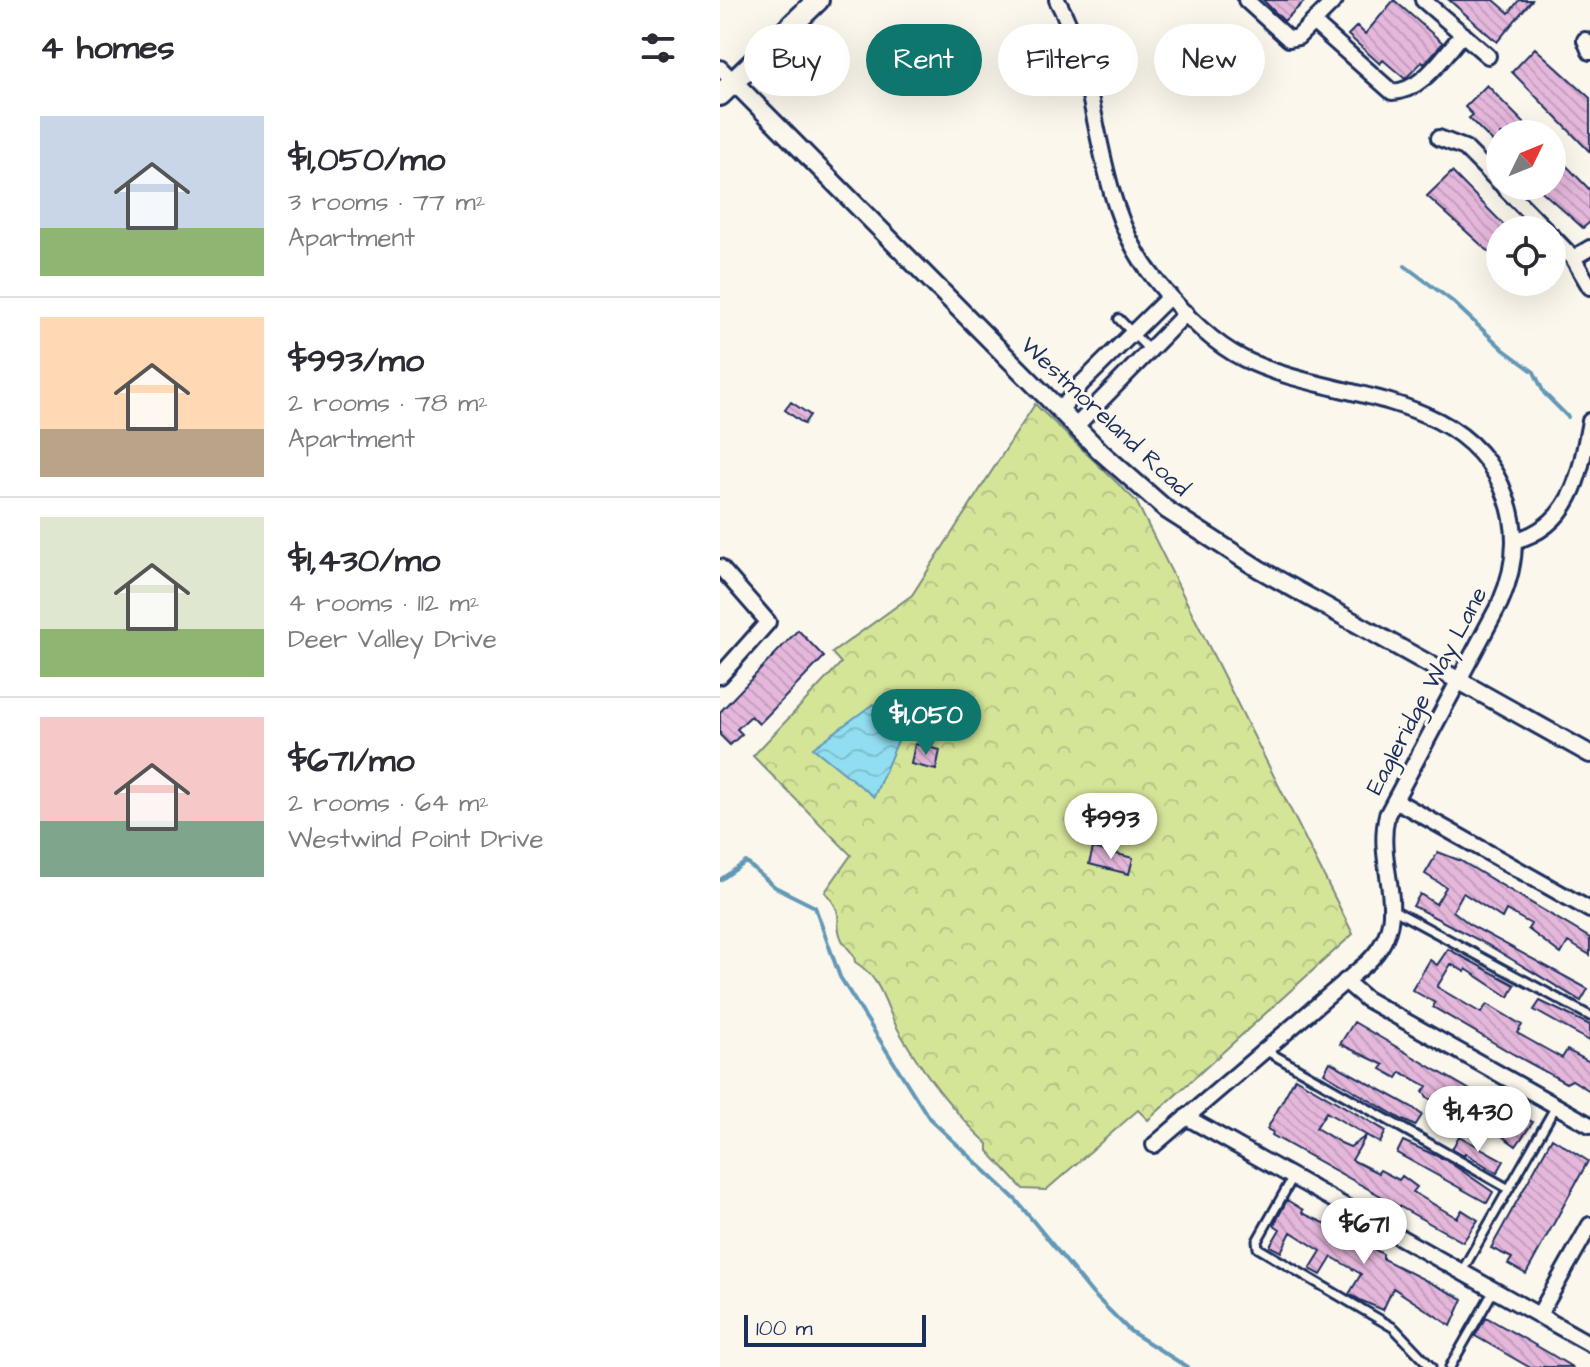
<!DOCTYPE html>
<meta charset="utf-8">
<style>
body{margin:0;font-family:"Architects Daughter",sans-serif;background:#f7f7f7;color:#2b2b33;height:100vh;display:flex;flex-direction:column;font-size:30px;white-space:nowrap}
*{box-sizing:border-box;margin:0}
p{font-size:26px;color:#7c7c81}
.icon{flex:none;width:44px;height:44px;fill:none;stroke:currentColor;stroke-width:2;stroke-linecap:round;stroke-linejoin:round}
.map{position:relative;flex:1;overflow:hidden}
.details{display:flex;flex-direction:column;background:#fff;width:720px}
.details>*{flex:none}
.hud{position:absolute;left:24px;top:24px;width:726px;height:72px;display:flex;gap:16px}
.needle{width:52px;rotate:47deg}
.fabs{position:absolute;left:766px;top:120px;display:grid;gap:16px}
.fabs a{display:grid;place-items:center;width:80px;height:80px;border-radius:50%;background:#fff;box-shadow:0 8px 32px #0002;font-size:40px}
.scale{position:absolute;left:24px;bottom:20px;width:182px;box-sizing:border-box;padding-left:8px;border:4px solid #1b2f5e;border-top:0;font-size:22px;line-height:28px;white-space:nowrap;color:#1b2f5e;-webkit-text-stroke:6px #fbf7ec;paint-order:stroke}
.price{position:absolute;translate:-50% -68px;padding:0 18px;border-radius:28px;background:#fff;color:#222;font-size:26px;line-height:52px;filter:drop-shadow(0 2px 4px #0008)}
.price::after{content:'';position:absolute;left:50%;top:48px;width:24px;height:18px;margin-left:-12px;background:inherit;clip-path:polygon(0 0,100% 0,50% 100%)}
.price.selected{background:#0f766e;color:#fff}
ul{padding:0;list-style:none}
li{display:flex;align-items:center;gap:24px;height:200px;padding:0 40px}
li+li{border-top:2px solid #e1e1e2}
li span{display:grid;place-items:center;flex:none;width:224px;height:160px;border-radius:0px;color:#555}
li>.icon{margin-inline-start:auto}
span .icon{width:96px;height:96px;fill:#fffc;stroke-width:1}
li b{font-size:34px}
h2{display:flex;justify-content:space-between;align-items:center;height:96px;padding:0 40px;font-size:34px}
.tag{padding:0 28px;border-radius:36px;background:#fff;box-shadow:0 8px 32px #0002;font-size:28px;line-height:72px}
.tag.selected{background:#0f766e;color:#fff}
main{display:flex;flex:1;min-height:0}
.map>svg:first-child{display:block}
.park{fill:url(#park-crowns);stroke:#788a7b;stroke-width:2}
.water{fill:url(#water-waves);stroke:#6298b6;stroke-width:2}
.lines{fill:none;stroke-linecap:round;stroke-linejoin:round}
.stream{stroke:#6298b6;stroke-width:4}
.building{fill:url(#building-back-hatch);stroke:#1b2f5e;stroke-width:2}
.service-casing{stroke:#1b2f5e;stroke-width:13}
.minor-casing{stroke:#1b2f5e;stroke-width:20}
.tertiary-casing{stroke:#1b2f5e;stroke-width:22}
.secondary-casing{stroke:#1b2f5e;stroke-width:26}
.service{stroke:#fbf7ec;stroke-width:7}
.minor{stroke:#fbf7ec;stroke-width:14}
.tertiary{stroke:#fbf7ec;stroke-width:16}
.secondary{stroke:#fbf7ec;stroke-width:20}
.labels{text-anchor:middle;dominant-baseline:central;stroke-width:6;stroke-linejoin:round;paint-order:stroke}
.street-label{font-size:24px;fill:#1b2f5e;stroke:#fbf7ec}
</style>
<main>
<section class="details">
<h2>4 homes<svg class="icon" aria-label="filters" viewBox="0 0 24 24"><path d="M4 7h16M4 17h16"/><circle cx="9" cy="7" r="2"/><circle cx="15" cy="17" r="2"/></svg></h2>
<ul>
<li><span style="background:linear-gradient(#c9d6e8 70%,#8fb573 0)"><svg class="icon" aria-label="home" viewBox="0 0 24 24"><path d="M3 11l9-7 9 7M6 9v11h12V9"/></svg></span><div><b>$1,050/mo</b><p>3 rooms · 77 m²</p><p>Apartment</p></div></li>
<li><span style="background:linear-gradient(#ffd9b3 70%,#b9a48a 0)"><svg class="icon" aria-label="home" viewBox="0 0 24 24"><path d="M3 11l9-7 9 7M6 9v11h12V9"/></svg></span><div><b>$993/mo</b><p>2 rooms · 78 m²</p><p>Apartment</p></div></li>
<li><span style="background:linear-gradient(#dfe7d0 70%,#8fb573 0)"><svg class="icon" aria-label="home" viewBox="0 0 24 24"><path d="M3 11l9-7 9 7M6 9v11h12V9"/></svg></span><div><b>$1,430/mo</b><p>4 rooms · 112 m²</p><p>Deer Valley Drive</p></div></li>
<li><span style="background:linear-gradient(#f6c9c9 65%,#7fa58c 0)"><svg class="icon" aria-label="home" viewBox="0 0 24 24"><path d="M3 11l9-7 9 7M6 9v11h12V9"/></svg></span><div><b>$671/mo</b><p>2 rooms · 64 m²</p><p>Westwind Point Drive</p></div></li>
</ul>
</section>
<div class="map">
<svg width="870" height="1367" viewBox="0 0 870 1367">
<defs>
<pattern id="park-crowns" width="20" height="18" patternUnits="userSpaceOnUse" patternTransform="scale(2)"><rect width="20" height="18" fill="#d5e598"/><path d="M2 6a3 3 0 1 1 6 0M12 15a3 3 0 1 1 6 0" fill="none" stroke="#b6c585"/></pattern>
<pattern id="water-waves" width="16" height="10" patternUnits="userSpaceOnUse" patternTransform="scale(2)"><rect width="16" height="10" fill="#91def1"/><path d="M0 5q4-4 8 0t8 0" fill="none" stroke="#7cbfd1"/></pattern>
<pattern id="building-back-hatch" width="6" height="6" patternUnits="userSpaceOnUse" patternTransform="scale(2)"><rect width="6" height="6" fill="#e5b7db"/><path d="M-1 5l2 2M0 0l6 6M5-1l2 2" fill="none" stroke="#c49ebe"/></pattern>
</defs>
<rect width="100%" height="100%" fill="#fbf7ec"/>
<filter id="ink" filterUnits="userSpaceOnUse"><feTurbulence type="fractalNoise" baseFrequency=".0125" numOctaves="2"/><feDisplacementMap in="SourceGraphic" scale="16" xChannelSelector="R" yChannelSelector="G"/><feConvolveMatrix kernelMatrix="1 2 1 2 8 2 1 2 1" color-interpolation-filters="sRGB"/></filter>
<g filter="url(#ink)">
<path class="park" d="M315 404 416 501 633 934 428 1120 418 1110 326 1190 303 1189 268 1151V1144C235 1114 203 1072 180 1033 164 1006 164 980 135 962 134 951 127 950 122 940 112 919 128 918 105 892L131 855 33 756 121 663 112 653 192 595Z"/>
<path class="water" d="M153 704 182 731 154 797 93 748Z"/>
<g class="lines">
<path class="stream" d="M685 266 732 301 784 350 814 372 824 393 848 417
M0 880 26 862 55 887 95 907 120 977 209 1118 296 1200 372 1293 410 1331 467 1367"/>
</g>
<path class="building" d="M543 0H586L564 21Z
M674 0 723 43 704 64 702 62 685 79 663 60 660 64 628 35 637 26 645 34Z
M729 0H774L789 13 799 0H812L777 42Z
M815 48 870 98V152L792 72Z
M767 85 783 102 815 134H780V149L749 118 753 115 745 107Z
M832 151 870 190V222L863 228 816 186H832Z
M732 172 789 230H780V262L707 196Z
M71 402 90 415 84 424 65 410Z
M78 630 104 657 39 724 31 716 17 729 22 734 10 745 0 735V712Z
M195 744 220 750 216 770 191 764Z
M373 848 413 858 409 874 369 864Z
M718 852 741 861 870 938V955L848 942 841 954 808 929 811 924 786 910 782 918 743 893 733 911 752 926 868 989 861 1001 768 945 693 906 700 894 716 904 726 887 705 874Z
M728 949 795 985 789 997 746 969 745 972 731 964 717 987 761 1013 767 1004 802 1025 797 1033 842 1058 847 1050 870 1062V1091L852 1080 846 1083 793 1054 713 1007 715 1003 692 990 710 960 717 965Z
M820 1001 870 1025V1041L814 1010Z
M634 1022 757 1094 813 1122 796 1146 782 1136 786 1130 742 1104 737 1113 708 1098 703 1092 707 1086 681 1072 677 1078 661 1069 664 1065 620 1044Z
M610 1062 692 1107 702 1115 695 1126 683 1120 604 1073Z
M575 1078 666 1131 660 1143 606 1112 596 1128 621 1143 630 1147 646 1136 632 1160 658 1173 660 1170 679 1180 682 1176 697 1187 693 1192 737 1218 742 1210 758 1220 743 1242 552 1135 553 1132 547 1129Z
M739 1136 784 1161 777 1173 745 1153 744 1156 732 1149Z
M832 1138 868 1161 806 1274 788 1264 792 1258 771 1248Z
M683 1141 726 1160 773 1192 767 1203 677 1153Z
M567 1200 583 1210 582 1213 611 1226 648 1250 652 1248 663 1254V1259L743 1299 731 1326 673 1288 663 1310 640 1300 629 1294 641 1274 612 1257 601 1275 590 1269 601 1251 571 1232 561 1252 550 1246 560 1229 554 1225Z
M766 1317 829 1353 852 1367H809L755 1336Z"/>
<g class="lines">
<defs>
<path id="service" d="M399 319 429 350
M672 909 870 1016
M545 1050 789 1189
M573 1177 537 1241 538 1248 674 1328 711 1367
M742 1271 836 1106
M730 1367 774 1290"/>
<path id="minor" d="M337 0C385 86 370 199 434 278 458 308 489 342 524 359 611 402 747 387 786 497 799 532 795 569 780 603L667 815C654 869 695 916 648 962L434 1145
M526 0 569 39 578 37 615 0
M703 0 768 56
M593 22 672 92C703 91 723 56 743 34
M865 40 870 52
M0 68 14 82
M719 138 745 148 780 183
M783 186 826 230
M832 236 853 258 870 287
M853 258 870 248
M340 411 361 384 450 296
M355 427 466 313
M794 541C853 525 860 474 870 421
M0 567 48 622 0 676
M675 800 870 910
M625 981 646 999 870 1125
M466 1117 870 1344
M819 1315 870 1225"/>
<path id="tertiary" d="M14 82 381 452 447 510 539 569 870 754"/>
<path id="secondary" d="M0 95 98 0"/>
</defs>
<use href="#service" class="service-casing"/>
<use href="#minor" class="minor-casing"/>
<use href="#tertiary" class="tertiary-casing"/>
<use href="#secondary" class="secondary-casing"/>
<use href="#service" class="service"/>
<use href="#minor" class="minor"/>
<use href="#tertiary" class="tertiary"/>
<use href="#secondary" class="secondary"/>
</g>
</g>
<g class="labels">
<g class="street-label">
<text transform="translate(385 417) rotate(43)">Westmoreland Road</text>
<text transform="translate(707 691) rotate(-62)">Eagleridge Way Lane</text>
</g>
</g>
</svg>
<div class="fabs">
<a><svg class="needle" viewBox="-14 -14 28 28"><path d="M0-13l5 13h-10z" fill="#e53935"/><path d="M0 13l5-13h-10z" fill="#7c7c81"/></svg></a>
<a><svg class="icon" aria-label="locate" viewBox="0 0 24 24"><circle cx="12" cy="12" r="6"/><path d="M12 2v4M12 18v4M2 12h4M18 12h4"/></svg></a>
</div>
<div class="scale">100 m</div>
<b class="price selected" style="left:206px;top:757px">$1,050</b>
<b class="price" style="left:391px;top:861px">$993</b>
<b class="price" style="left:758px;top:1154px">$1,430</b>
<b class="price" style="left:644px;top:1266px">$671</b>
<div class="hud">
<a class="tag">Buy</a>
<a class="tag selected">Rent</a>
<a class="tag">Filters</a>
<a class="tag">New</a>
</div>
</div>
</main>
